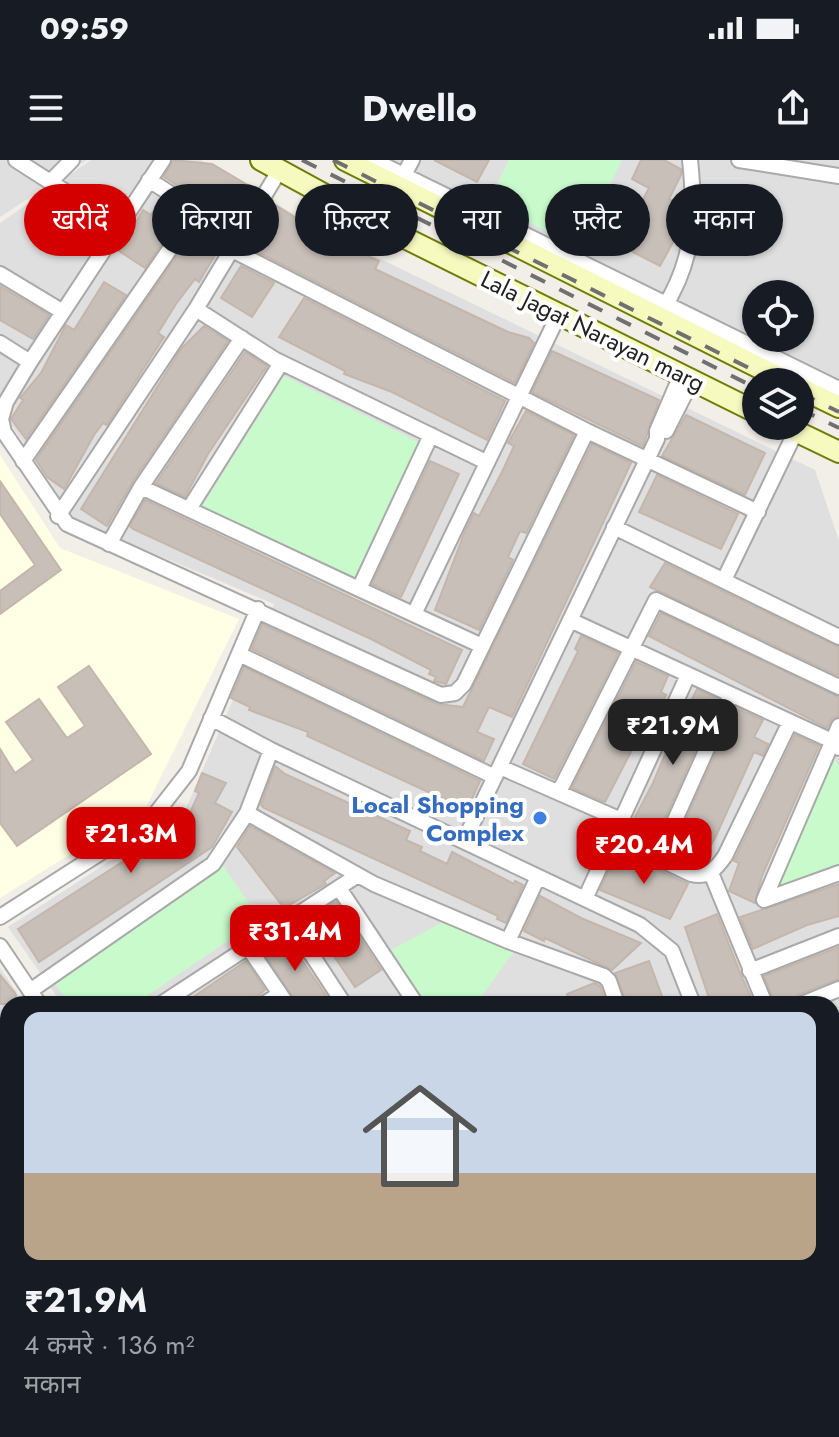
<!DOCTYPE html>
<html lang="hi">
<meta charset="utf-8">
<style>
body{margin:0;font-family:Jost,"Noto Sans Devanagari",sans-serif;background:#242831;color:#f1f3f6;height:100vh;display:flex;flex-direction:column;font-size:30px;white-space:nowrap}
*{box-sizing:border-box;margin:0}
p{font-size:26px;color:#9ea1a6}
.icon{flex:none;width:44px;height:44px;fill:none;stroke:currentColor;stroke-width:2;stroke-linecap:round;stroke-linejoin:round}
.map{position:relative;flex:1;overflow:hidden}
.details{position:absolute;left:0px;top:836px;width:840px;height:442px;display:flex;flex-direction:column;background:#171b24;border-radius:24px 24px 0 0;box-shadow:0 2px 6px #0004}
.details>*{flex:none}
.hud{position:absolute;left:24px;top:24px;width:792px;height:72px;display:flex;gap:16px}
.buttons{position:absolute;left:742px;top:120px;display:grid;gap:16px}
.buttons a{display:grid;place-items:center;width:72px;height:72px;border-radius:50%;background:#171b24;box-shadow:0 2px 6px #0004;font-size:40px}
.price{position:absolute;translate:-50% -68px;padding:0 18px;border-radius:16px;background:#d40000;color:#fff;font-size:26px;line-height:52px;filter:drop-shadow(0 2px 4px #0008)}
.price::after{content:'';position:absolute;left:50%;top:48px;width:24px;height:18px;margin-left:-12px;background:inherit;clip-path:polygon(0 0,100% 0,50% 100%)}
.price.selected{background:#222;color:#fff}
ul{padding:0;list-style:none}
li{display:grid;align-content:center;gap:16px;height:424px;padding:0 24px}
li+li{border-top:2px solid #363941}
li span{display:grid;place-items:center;height:248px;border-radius:16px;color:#555}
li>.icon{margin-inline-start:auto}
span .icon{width:144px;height:144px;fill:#fffc;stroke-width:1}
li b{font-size:34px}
.tag{padding:0 28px;border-radius:36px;background:#171b24;box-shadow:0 2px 6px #0004;font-size:28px;line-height:72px}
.tag.selected{background:#d40000;color:#fff}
.status{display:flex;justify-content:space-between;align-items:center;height:56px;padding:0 40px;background:#171b24;direction:ltr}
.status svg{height:22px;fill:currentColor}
header{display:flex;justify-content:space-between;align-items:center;height:104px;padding:0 24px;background:#171b24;font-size:36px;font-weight:700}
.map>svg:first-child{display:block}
.residential{fill:#e0dfdf;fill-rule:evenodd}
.education{fill:#ffffe5}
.park{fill:#c8facc}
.building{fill:#c7bfb8;stroke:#c4b6ab;stroke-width:2}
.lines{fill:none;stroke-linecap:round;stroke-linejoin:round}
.minor-casing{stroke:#a9a9a9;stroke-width:18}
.secondary-casing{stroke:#707d05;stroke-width:24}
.minor{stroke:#fff;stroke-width:14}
.secondary{stroke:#f7fabf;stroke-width:20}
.rail{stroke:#707070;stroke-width:4;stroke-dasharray:16 16;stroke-linecap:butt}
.shop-dot{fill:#3f7fe0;stroke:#fff;stroke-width:3}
.labels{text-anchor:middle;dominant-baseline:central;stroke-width:8;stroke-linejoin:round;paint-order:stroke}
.street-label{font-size:24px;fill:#222;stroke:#fff}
.shop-label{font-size:24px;font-weight:bold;fill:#366cbe;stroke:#fff;text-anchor:end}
</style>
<div class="status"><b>09:59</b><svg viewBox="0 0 49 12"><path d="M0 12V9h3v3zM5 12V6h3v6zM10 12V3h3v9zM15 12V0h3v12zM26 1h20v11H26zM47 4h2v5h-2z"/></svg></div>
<header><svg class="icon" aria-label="menu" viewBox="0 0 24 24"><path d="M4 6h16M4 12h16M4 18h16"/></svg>Dwello<svg class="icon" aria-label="share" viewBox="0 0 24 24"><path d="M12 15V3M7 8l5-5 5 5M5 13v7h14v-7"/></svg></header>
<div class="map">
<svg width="839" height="1277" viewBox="0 0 839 1277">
<rect width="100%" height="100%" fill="#f2efe9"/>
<path class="residential" d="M0 0H87L0 57Z
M91 0H201L323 71 815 310 839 381V939L832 941V844H62L8 767 184 653 274 444 75 360 0 248V63Z
M385 0H839V232ZM756 134H800V178H756Z
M0 808 25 844H8V1114L0 1116Z
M839 1033V1277H246L261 1270H832V1036Z"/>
<path class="education" d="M0 295 60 388 239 459 146 647 0 738Z"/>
<path class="park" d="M509 0H622L608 29 624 37 596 95 488 43Z
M284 216 431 288 363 430 198 353Z
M832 595 839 606V713L768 731Z
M216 696 260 759 135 844H69L47 812Z
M450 758 515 790 476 844H416L384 794Z
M839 949V1028L832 1030V952Z
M8 1138V1270H207L173 1277H0V1140Z"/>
<path class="building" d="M173 0 212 4 256 30 236 63 164 17Z
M434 0H489L477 22Z
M641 0H664L681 9V15L669 39 683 47 682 66 660 106 619 85 649 28 632 19Z
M161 39 183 53 145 108 119 91 143 50 151 55Z
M272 43 333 81 379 101 375 109 508 172 529 178 534 183 515 223 252 89 248 84 250 79Z
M199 64 224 80 199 122 195 119 176 144 158 173 164 177 107 265 103 263 94 275 64 329 47 317 36 300Z
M241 106 274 123 252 157 221 138Z
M104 122 126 135 26 279 11 259 23 240 20 238 41 213 66 165 74 170Z
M0 126 49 155 33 179 0 160Z
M304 138 505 241 487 280 392 232 344 214 345 211 279 177Z
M204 166 228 181 133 321 107 366 81 349 181 189Z
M552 191 659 240 643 286 532 232Z
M245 192 267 206 208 294 185 337 156 323Z
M526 251 574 275 526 373 520 371 508 397 513 400 479 470 435 450 464 374 474 353 479 356 502 312 514 286 508 283Z
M686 255 765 293 745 335 662 296Z
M592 284 631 303 512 557 489 547 477 572 494 579 484 601 252 489 262 464 437 544 463 547Z
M430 301 459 314 401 437 372 424Z
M657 315 738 354 721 389 639 352Z
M0 321 61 410 0 454V431L35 405 0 354Z
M145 340 462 490 446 524 434 521 436 517 429 514 431 510 371 479 133 369 130 366Z
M665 403 839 487V516L650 427Z
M661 453 839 537V556L832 559 827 568 649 476Z
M581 476 618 493 554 619 523 604 578 491 575 489Z
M636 502 668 516 661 532 666 535 658 551 652 548 637 587 634 586 605 642 572 628Z
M89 506 151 594 17 686 0 663V589L15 613 33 600 6 562 39 539 67 578 85 566 58 527Z
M244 507 480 621 467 650 307 576 308 572 249 550 250 547 231 538Z
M697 529 718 539 653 685 627 672 653 623 687 542 690 543Z
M736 548 763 560 754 577 768 584 763 596 754 592 716 676 700 705 694 704 671 693Z
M795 575 819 586 762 716 755 743 729 731 739 703 734 701Z
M275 606 285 614 410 671 406 680 422 687 420 691 447 704 452 692 514 724 515 721 523 725 506 763 497 759 498 756 264 648 261 645Z
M202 613 226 623 215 643 232 652 212 687 39 802 18 769 175 668 183 652 189 655 199 633 195 631Z
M250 666 335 713 324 721 326 724 284 748 237 687Z
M618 691 688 724 670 759 600 730Z
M839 724V756L807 765 753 789 740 757Z
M540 736 581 758 641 783 612 810 545 778 544 781 524 771Z
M336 741 381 810 355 827 309 759Z
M717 754 741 815 754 844H711L685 767Z
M286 774 299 796 332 844H297L262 790Z
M839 787V819L798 835 792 844H775L764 816Z
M246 801 265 830 260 834 245 844H183Z
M649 801 665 844H627L615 813Z
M0 815 15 833 19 844H0Z
M594 823 600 826 605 840 571 844 567 834Z"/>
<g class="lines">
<defs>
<path id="minor" d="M16 0 119 66
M163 0 30 202 6 242 1 259 4 272 67 364 441 535 455 533 464 524 587 271
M373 0 839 229
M739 0 839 16
M149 20 240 78
M50 22 72 0
M399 24 412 0
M232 90 587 271 758 352
M0 114 63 152
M196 149 274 199 486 302
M663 149C694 101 696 55 690 0
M0 183 30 202
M666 271 692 220
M23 301 197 50
M141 327 359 429 431 275
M189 349 281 203
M58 356 196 149 279 11
M614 367 839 477
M109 384 141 327 242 178
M724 420 796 271
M359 429 482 486
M415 452 559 154
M570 460 832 581 839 588
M239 494 495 617
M211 558 271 590 640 765 672 791 693 844
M839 566 764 740 839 713
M500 607 621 660
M559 632 656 440 839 527
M247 653 374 724 508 781 604 816 609 821 617 844
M613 677 691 714C708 718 715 710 725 696L790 562
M464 681 657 279V271L681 215
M658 698 731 535
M711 713 765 844
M339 728 416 844
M585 739 688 515
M0 757 150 661 189 611 258 449
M289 760 344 844
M508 781 538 717
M0 786 39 844
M248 787 280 834
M750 811 839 776
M30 831 213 704 247 653 271 590
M161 844 358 715
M264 844 280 834 287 844
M802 844 839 829
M832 892 839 889
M0 899 8 911
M832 952 839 949
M0 997 8 1009
M832 1047 839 1048
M0 1057 8 1055
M0 1127 8 1126
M832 1164 839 1161
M832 1221 839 1218
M341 1270 346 1277
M423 1270 427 1277
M483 1270 488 1277
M547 1270 551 1277
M614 1270 619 1277
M829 1270 832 1277
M222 1277 240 1270
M638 1277 648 1270
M741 1277 751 1270"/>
<path id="secondary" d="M261 0 391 71 756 252
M345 0 788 222
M800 228 839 247
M785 266 839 292"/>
</defs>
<use href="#minor" class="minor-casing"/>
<use href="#secondary" class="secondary-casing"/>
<use href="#minor" class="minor"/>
<use href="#secondary" class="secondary"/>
<path class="rail" d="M302 0 756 228
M333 0 777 222
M800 233 839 252
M800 249 839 268"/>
</g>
<circle class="shop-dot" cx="540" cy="658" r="8"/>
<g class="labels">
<g class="street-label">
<text transform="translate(593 171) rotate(26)">Lala Jagat Narayan marg</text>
</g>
<g class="shop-label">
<text x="524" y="644">Local Shopping<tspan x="524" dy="28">Complex</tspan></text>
</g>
</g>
</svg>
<div class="buttons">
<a><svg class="icon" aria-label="locate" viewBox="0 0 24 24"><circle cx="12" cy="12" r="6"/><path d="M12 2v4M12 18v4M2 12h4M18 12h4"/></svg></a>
<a><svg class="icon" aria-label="layers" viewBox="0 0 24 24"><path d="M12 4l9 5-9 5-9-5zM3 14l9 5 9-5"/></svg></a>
</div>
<b class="price selected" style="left:673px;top:607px">₹21.9M</b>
<b class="price" style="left:131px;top:715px">₹21.3M</b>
<b class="price" style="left:644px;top:726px">₹20.4M</b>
<b class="price" style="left:295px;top:813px">₹31.4M</b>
<div class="hud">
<a class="tag selected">खरीदें</a>
<a class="tag">किराया</a>
<a class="tag">फ़िल्टर</a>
<a class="tag">नया</a>
<a class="tag">फ़्लैट</a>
<a class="tag">मकान</a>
</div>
<section class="details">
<ul>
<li><span style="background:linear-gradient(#c9d6e8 65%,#b9a48a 0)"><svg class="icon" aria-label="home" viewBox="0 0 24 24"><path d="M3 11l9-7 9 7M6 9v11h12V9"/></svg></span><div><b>₹21.9M</b><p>4 कमरे · 136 m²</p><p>मकान</p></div></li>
</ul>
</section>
</div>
